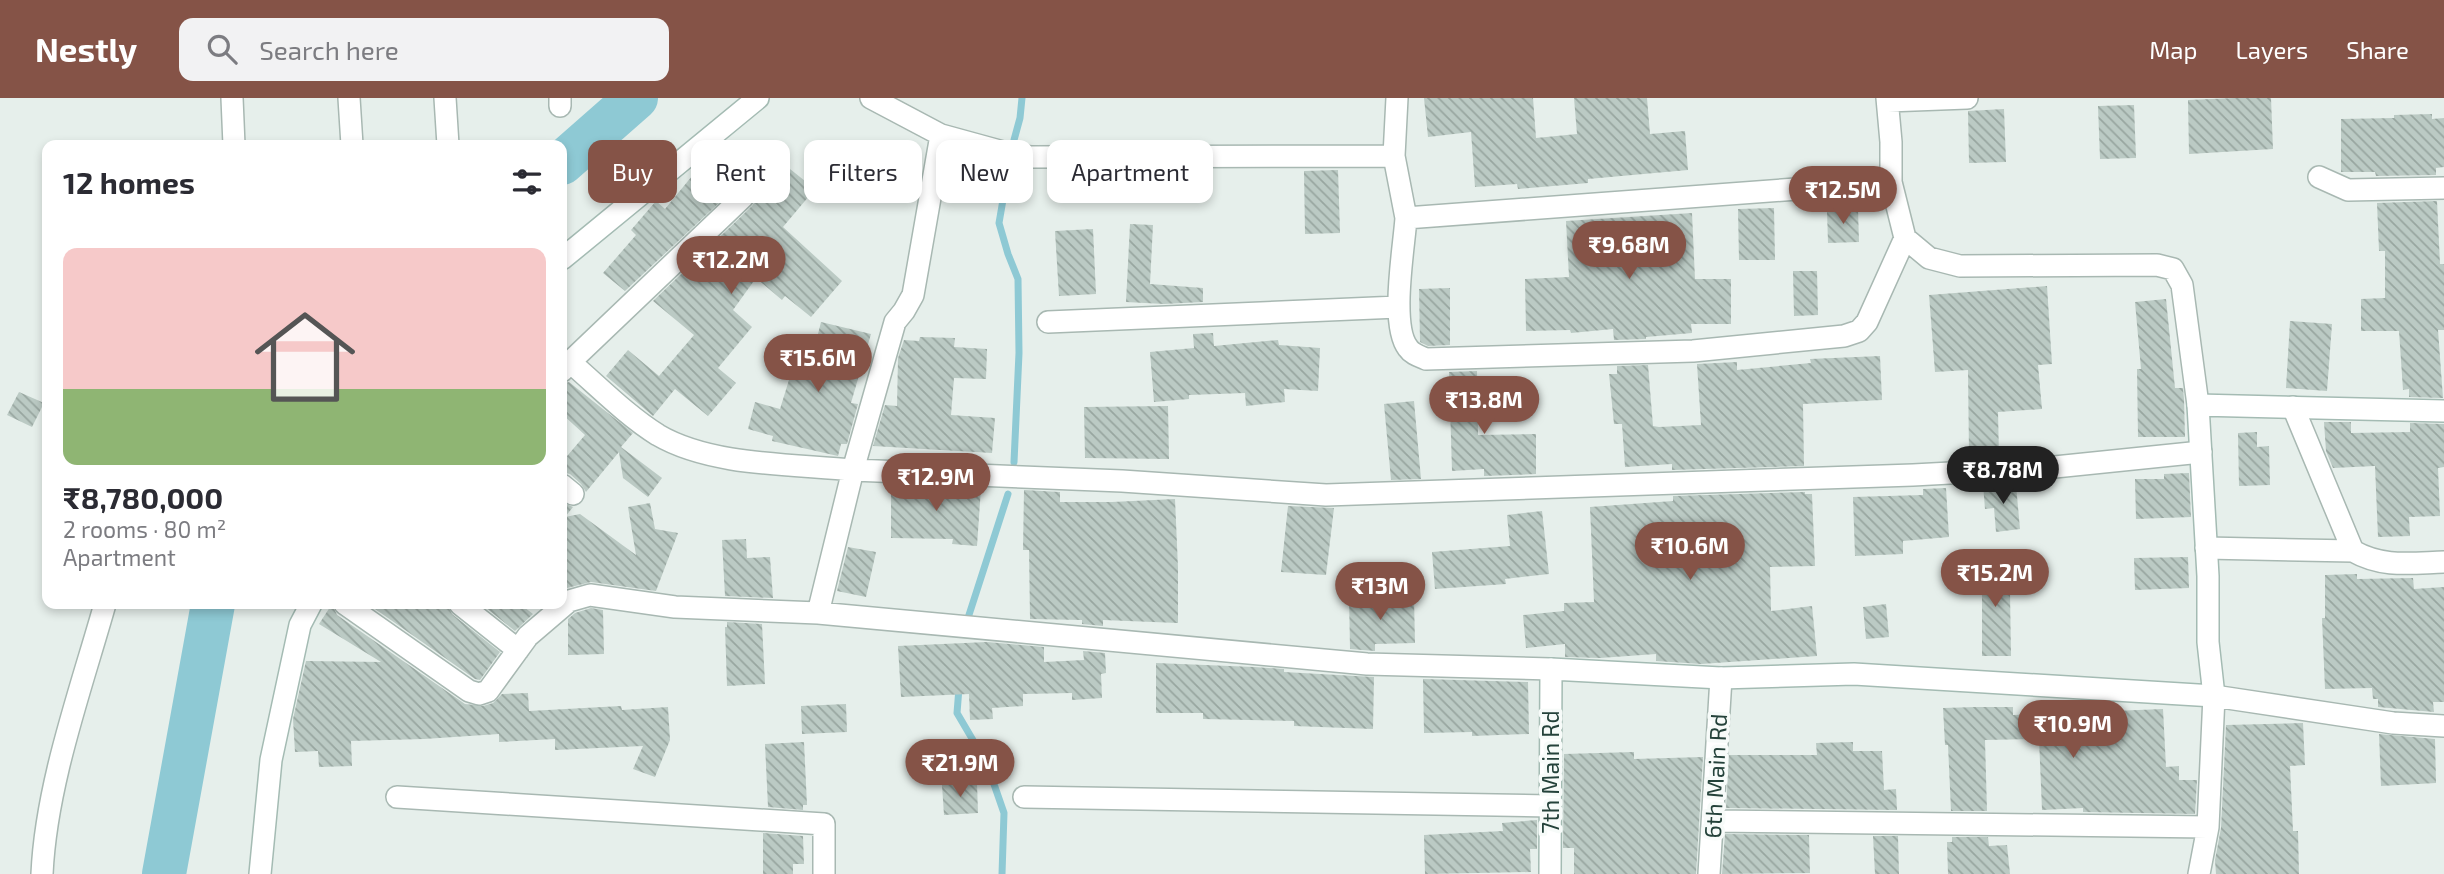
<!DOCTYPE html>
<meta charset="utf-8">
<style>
body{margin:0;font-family:"Exo 2",sans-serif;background:#f2f2f3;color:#2b2b33;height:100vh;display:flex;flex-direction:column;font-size:26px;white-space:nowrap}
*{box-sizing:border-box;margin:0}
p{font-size:23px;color:#7c7c81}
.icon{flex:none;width:38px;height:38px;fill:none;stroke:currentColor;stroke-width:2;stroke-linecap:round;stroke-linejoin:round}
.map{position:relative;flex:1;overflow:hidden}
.details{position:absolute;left:42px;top:42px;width:525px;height:469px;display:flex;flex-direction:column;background:#fff;border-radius:14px;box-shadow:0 4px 10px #0003}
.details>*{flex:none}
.top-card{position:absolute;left:588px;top:42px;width:665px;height:63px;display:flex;gap:14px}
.price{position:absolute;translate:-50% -60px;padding:0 16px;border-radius:24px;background:#855347;color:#fff;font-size:23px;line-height:46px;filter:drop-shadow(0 2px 4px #0008)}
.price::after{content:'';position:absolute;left:50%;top:42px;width:21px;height:16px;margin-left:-10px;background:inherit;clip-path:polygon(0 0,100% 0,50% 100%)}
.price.on{background:#222;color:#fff}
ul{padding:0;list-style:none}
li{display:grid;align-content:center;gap:14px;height:371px;padding:0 21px}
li+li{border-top:2px solid #e1e1e2}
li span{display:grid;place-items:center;height:217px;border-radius:14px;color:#555}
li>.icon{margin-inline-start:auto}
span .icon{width:126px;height:126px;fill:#fffc;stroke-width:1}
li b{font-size:30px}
h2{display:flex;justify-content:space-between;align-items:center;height:84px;padding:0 21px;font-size:30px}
.pill{padding:0 24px;border-radius:14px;background:#fff;box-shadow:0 4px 10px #0003;font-size:24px;line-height:63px}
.pill.on{background:#855347;color:#fff}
header{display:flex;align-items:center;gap:42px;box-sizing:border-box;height:98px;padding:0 35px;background:#855347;color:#fff}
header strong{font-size:33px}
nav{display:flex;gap:38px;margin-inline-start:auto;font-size:24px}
.search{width:490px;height:63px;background:#f2f2f3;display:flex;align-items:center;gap:18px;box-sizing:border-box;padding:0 24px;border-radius:14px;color:#7c7c81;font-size:26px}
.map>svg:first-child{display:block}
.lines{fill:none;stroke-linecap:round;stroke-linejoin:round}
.stream{stroke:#8ec9d4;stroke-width:7}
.river{stroke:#8ec9d4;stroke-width:44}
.building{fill:url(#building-back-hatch)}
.street-casing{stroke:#a8b8b2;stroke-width:24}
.secondary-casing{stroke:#a4bbb3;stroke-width:24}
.street{stroke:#fff;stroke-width:21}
.secondary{stroke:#fff;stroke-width:21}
.labels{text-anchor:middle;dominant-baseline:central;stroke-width:7;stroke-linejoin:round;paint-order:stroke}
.street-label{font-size:23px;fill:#24423a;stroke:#f7fbf9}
</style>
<header>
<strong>Nestly</strong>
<div class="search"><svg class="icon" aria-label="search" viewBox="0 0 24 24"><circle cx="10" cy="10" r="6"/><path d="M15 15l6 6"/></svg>Search here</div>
<nav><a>Map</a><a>Layers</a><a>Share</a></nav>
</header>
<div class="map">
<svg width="2444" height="776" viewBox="0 0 2444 776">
<defs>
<pattern id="building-back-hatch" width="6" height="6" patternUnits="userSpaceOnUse" patternTransform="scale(1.75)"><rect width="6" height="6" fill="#bbcac4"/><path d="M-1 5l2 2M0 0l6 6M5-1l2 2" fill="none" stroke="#98a6a0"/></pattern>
</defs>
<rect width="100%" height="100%" fill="#e6efeb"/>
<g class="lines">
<path class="stream" d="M1014 42 1020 20 1022 0
M1009 67 999 125 1008 156 1018 181 1019 255 1014 364
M968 520 1008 396
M959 590 957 615 987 666 1004 715 1002 776"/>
<path class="river" d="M562 65 636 0
M164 776 213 506"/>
</g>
<path class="building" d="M1424 0H1533L1536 40 1577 36 1574 0H1647L1650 36 1685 33 1688 72 1588 81V85L1518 91 1517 86 1475 89 1471 34 1428 39Z
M2234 0H2271L2273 51 2189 56 2188 2Z
M2134 7 2136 60 2100 61 2098 8Z
M2004 11 2006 64 1969 65 1968 13Z
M2432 16V21L2444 20V69L2436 70V77L2376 78 2375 74H2341V21L2394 20V17Z
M706 61 738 87 625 193 603 175 636 137 631 132 656 103 665 111Z
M780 63 815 91 783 129 842 183 811 219 785 198 782 202 756 180 733 212 752 229 718 270 736 285 708 318 675 291 653 318 606 278 628 252 659 278 694 237 653 203 752 108 756 102 754 93Z
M1338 72 1340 135 1305 136 1304 73Z
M2437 103 2440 166H2444V232H2438L2443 300 2409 299V291L2403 292 2399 233H2361V201L2385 200V153H2379L2377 105Z
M1774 110 1775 162H1739L1738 111Z
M1858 111 1859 144 1828 145 1827 112Z
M1692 115 1695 181H1731V226H1691L1692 235 1646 239V241L1614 242 1613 231 1571 235 1570 232 1526 233 1525 181 1569 179 1566 123Z
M1130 126 1153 127 1150 186 1203 190V204L1164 206 1126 204Z
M1093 131 1096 196 1059 198 1055 133Z
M1793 173H1817L1818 217 1794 218Z
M2047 188 2052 266 2038 267 2042 311 1998 314 1999 359 1980 360V357H1969L1968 272 1935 274 1929 197Z
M1450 190V247L1428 248 1420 244 1419 191Z
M2166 201 2175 290H2183L2184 301 2185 339H2138L2137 271H2141L2135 204Z
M2290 223 2332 226 2327 293 2286 290Z
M821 224 871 236 851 305 858 306 847 346H841L838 358 772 343 773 338 748 331 755 304 780 311 797 256 812 260Z
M1213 235 1214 248 1278 242 1279 247 1320 250 1318 293 1284 291 1285 304 1246 308 1245 295 1189 297V301L1154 304 1150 254 1194 250 1193 236Z
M920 239 955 240 954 249 987 251 986 281 954 280 951 317 995 320 992 355 873 348 885 307 897 308 898 260 904 242 919 243Z
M1880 258 1882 302 1803 306 1804 368 1672 372V366L1625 369 1622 326H1614L1609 276H1617V268L1648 267 1653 328 1659 329 1701 327 1697 266 1737 264V272L1811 265 1810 261Z
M1477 273 1478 337 1536 336V376L1484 378V371L1452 373 1449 274Z
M569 284 633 335 621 349 662 380 648 399 623 380 619 354 586 394 581 386 570 376 562 374V364L585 337 562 316V286Z
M19 294 44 305 32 329 7 317Z
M1414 303 1421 381 1391 382 1384 306Z
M1168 308 1169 361 1085 360 1084 309Z
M2324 324H2351V335L2410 334V325L2444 326V369L2438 370 2440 418 2409 419 2410 438 2378 439 2375 368 2333 370 2326 353Z
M2257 334V349L2269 348 2270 387 2239 388 2238 335Z
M2189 375 2191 419 2136 421 2135 381H2164V376Z
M1983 386H1999V389L2016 387 2020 431 1996 434 1994 410 1985 411Z
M891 387 981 390 977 448 952 446 953 441 891 440Z
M1946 390 1949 439 1903 443V456L1855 458 1853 399 1923 397V391Z
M1024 392 1060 394V404H1112L1175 401 1178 470V525L1103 522V528L1082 526V522L1030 521 1029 452H1023Z
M1805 394V396H1812L1815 468 1770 469 1771 513 1812 508 1817 558 1701 566 1656 563V556L1600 560 1565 559V546L1526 550 1523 517 1564 513V505L1594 504 1590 409 1673 403V398Z
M562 404 573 409 565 419 580 416 636 457 628 409 650 405 655 431 678 435 656 493 591 484 567 490V484L562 491Z
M1288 408 1334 410 1326 477 1281 474Z
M1542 413 1549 476 1505 481 1506 486 1435 491 1432 454 1510 448 1507 417Z
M746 441 747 460 770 459 773 500 725 498 722 442Z
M848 449 876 454 866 499 837 493Z
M2188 459 2189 490 2135 492 2134 460Z
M2011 468 2013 494H2010L2011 558H1982V497H1975L1973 472Z
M2357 476V481L2413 480 2414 491 2444 489V604H2433L2434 614 2378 609V601H2373L2372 590 2325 591 2322 520H2325V477Z
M1387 497V501H1414L1415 545 1375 546V553L1350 551 1349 498Z
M332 506 337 517 465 606 483 608 493 605 502 596 528 595 529 613 621 608 622 612 668 609 670 642 655 679 633 671 643 648 555 652V641L499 644V636L424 641 351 643 352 668 319 669 318 653 295 654 293 621 306 563 381 564 319 526Z
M368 506H447L452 516 500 554 480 582 475 581Z
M481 506H520L533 516 515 533Z
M1886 506 1889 539 1866 541 1863 509Z
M591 510 603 512 604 556 568 557V521L575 515Z
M727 524 762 526 765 586 727 588 725 529H727Z
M987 544 1044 549V564L1084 562 1083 553 1105 555 1106 575 1101 576 1102 600 1072 602V595L1023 596V608L992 610 993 621 970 622 969 596 901 599 898 548Z
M1156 565 1254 569 1284 571V574L1374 579 1373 631 1294 628V623L1203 621V615H1156Z
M1423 581 1528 584 1529 636 1472 638V634L1424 635Z
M846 606 847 634 802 636 801 608Z
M1976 609H2013V617L2163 611 2166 669 2179 668V682H2197L2195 716 2083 714V710L2042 712 2039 641 1985 642 1987 713H1951L1948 647H1945L1943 610Z
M2303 625 2305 667 2290 668 2293 733H2298L2299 776H2216L2215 762 2221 730 2226 627Z
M2379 636 2435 641 2436 685 2381 688Z
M804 644 807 707H803V712L768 709 765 646Z
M1853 644V653H1882L1884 692 1896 691 1897 712 1726 710 1729 657H1817L1816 645Z
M1634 654V661L1703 659 1696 776H1574V750H1563L1564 656Z
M977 685 978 715 944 717 942 687Z
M1537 722V751H1530L1531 774 1425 776 1424 737 1503 733 1502 725Z
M763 735 803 738 804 766H793V776H763Z
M1725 736 1809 737 1810 775 1722 776Z
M1873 738H1898L1899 776H1875Z
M1952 739H1988L1989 748 2007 747 2010 776H1948L1947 744H1952Z"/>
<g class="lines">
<defs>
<path id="street" d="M232 0 234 47
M349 0 352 47
M445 0 448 47
M560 0V8
M871 0 941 37 1003 54 1031 59 1394 58 1406 120 1891 84
M1887 0 1891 44V84L1905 140 1929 160 1960 168 2157 167 2173 171 2182 187 2198 307
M1888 3 1967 0
M941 37 913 197 904 213 895 224 853 372 1122 383 1326 397 1913 377 2045 370 2201 354
M1394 58 1397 0
M2319 79 2348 92 2444 90
M1406 120C1404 150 1390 227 1408 250 1412 256 1419 258 1426 261L1693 253 1844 238 1859 233 1867 224 1905 140
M1048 224 1398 209
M570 264 743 99
M562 273 570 264C598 288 626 317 658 337 711 368 792 366 853 372L818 515
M2293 309 2353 453C2383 470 2411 465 2444 464
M562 387 573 396
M2206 450 2353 453
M345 506 469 593 479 596 488 593 528 538 569 503 590 497 675 509 818 515 1367 566 1551 571
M460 506 518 552
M397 699 824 726V776
M1024 699 1550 708
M1713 723 2208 729
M42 776C46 687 81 591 105 506
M1709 776 1721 580
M2199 776 2208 729 2214 598 2393 625 2444 628"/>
<path id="secondary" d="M562 161 758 0
M260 776 271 662 300 527 311 506
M1550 776 1551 571 1721 580 1854 576 2214 598 2208 544V478L2198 307 2444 313"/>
</defs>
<use href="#street" class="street-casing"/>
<use href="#secondary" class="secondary-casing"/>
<use href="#street" class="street"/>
<use href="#secondary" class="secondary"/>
</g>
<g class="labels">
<g class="street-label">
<text transform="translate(1550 674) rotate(-90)">7th Main Rd</text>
<text transform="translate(1715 678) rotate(-87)">6th Main Rd</text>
</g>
</g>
</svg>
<b class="price" style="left:1843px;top:128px">₹12.5M</b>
<b class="price" style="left:1629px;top:183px">₹9.68M</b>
<b class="price" style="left:731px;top:198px">₹12.2M</b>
<b class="price" style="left:818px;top:296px">₹15.6M</b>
<b class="price" style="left:1484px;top:338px">₹13.8M</b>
<b class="price on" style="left:2003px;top:408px">₹8.78M</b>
<b class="price" style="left:936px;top:415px">₹12.9M</b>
<b class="price" style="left:1690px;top:484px">₹10.6M</b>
<b class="price" style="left:1995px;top:511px">₹15.2M</b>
<b class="price" style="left:1380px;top:524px">₹13M</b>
<b class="price" style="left:2073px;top:662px">₹10.9M</b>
<b class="price" style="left:960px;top:701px">₹21.9M</b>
<div class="top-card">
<a class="pill on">Buy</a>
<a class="pill">Rent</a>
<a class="pill">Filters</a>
<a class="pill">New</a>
<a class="pill">Apartment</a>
</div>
<section class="details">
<h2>12 homes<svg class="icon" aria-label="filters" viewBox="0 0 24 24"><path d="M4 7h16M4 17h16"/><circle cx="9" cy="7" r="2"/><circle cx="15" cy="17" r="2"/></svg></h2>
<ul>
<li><span style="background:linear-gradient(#f6c9c9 65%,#8fb573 0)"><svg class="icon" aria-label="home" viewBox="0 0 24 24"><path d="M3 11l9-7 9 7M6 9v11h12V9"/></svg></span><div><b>₹8,780,000</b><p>2 rooms · 80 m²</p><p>Apartment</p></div></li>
</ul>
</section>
</div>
